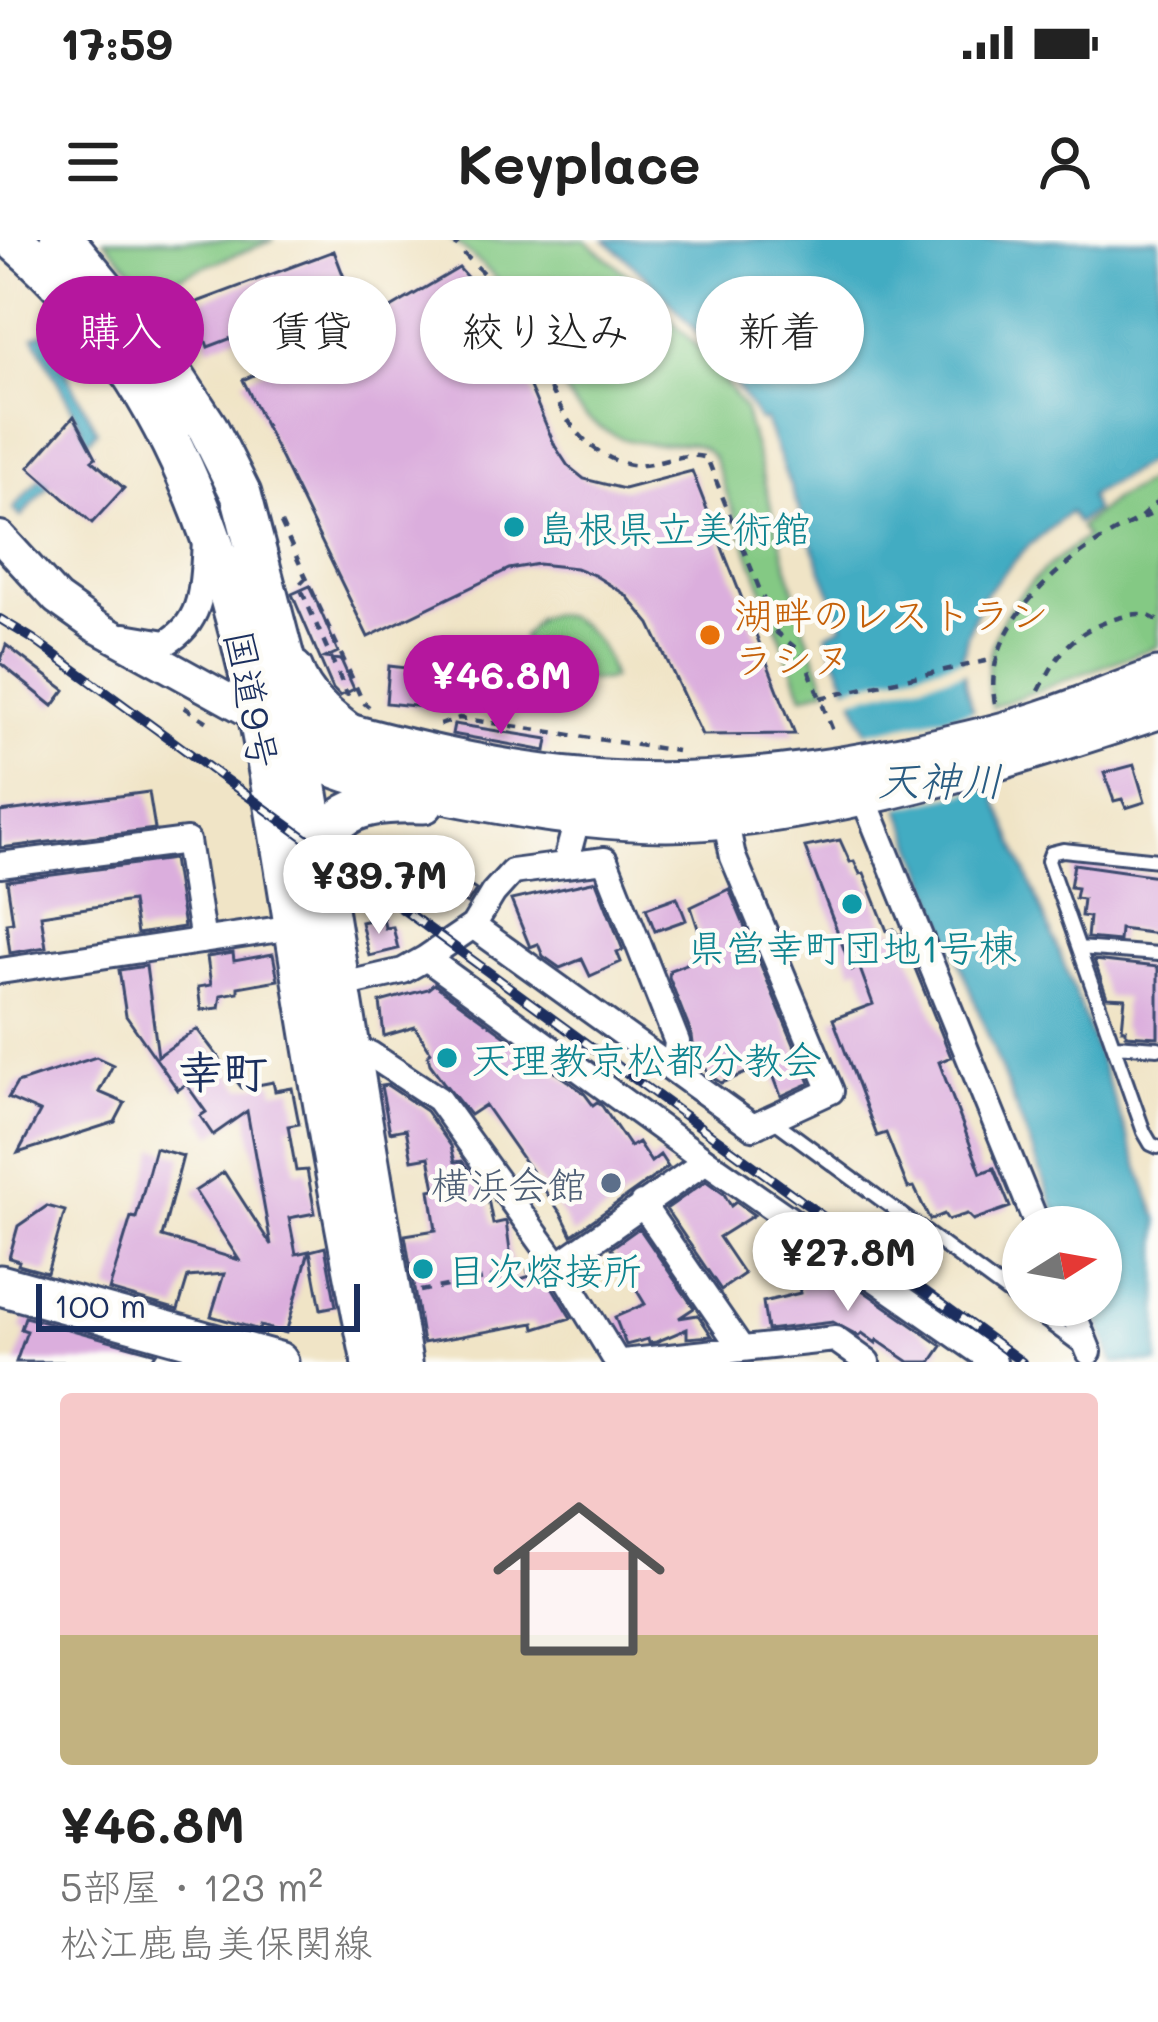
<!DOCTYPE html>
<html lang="ja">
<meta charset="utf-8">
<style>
body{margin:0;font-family:Mali,"Klee One",sans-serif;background:#f2f2f2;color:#222;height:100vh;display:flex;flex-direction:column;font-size:45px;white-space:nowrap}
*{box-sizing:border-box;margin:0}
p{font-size:39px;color:#767676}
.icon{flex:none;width:66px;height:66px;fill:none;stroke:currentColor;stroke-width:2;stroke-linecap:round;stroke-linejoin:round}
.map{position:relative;height:1122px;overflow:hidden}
.panel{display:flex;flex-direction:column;background:#fff;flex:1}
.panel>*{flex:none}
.banner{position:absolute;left:36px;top:36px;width:1086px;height:108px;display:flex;gap:24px}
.needle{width:78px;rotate:79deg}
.tools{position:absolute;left:1002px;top:966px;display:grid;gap:24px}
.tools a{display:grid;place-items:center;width:120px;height:120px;border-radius:50%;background:#fff;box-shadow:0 3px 9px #0004;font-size:60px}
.scale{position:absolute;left:36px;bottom:30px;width:324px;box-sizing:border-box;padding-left:12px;border:6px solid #1b2f5e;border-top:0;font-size:33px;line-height:42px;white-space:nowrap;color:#1b2f5e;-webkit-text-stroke:9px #fdfcf7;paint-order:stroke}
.price{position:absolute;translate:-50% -102px;padding:0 27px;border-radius:42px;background:#fff;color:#222;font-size:39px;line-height:78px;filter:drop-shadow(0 3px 6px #0008)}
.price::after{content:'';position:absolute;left:50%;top:72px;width:36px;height:27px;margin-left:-18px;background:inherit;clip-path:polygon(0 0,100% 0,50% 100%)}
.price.active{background:#b5179e;color:#fff}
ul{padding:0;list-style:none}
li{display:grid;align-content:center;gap:24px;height:636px;padding:0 60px}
li span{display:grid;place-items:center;height:372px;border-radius:12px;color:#555}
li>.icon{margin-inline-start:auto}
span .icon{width:216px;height:216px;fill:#fffc;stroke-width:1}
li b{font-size:51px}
.chip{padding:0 42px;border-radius:54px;background:#fff;box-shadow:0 3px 9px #0004;font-size:42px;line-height:108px}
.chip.active{background:#b5179e;color:#fff}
.status{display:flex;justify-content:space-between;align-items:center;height:84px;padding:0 60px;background:#fff;direction:ltr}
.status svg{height:33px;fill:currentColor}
header{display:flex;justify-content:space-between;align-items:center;height:156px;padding:0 60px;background:#fff;font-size:54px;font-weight:800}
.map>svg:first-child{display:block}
.green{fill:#84c984;stroke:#507c71;stroke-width:3}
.water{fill:#43acc2;stroke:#2f6e90;stroke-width:3}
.pier{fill:#f0e4c6}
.building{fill:#dbaedd}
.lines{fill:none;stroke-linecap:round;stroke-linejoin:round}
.service-casing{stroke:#3b4a6e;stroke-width:18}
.minor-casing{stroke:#3b4a6e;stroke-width:30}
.tertiary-casing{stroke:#3b4a6e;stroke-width:36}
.primary-casing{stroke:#3b4a6e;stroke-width:45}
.trunk-casing{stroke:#3b4a6e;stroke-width:45}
.path{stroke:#3b4a6e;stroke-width:4.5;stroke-dasharray:9 9;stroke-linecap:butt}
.service{stroke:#fff;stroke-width:12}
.minor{stroke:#fff;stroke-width:24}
.tertiary{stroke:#fff;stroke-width:30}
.primary{stroke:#fff;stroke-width:39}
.trunk{stroke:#fff;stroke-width:39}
.rail-casing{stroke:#1b2f5e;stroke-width:10}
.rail{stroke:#fdfcf7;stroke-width:6;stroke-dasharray:18;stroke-linecap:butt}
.culture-dot{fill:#0f9aa8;stroke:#fdfcf7;stroke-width:4.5}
.food-dot{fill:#e8710a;stroke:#fdfcf7;stroke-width:4.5}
.service-dot{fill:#5c6f8a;stroke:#fdfcf7;stroke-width:4.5}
.labels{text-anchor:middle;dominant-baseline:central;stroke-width:9;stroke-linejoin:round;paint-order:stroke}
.culture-label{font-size:39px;fill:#0d838f;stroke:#fdfcf7;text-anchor:start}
.food-label{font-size:39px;fill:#c56008;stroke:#fdfcf7;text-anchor:start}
.street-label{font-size:39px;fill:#1b2f5e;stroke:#fdfcf7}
.service-label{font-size:39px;fill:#4e5e75;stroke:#fdfcf7;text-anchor:end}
.water-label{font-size:42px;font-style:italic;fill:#295b81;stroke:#fdfcf7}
.quarter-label{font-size:45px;font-weight:bold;fill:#1b2f5e;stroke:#fdfcf7}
</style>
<div class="status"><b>17:59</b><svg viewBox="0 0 49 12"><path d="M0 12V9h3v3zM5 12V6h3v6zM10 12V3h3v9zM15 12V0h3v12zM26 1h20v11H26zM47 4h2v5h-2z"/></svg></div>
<header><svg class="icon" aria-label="menu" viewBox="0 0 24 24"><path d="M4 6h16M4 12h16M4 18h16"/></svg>Keyplace<svg class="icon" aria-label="person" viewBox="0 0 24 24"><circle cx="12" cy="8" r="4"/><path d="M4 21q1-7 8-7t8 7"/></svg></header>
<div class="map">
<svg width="1158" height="1122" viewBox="0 0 1158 1122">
<rect width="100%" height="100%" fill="#fdfcf7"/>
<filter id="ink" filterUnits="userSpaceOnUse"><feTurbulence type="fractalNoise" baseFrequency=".00833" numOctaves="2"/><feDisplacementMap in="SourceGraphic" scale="24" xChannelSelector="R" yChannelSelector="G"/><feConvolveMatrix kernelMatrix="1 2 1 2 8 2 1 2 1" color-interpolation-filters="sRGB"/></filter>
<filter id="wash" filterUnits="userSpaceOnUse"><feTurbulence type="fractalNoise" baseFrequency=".004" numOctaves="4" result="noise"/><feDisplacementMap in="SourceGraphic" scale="48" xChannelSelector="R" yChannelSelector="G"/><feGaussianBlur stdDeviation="2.7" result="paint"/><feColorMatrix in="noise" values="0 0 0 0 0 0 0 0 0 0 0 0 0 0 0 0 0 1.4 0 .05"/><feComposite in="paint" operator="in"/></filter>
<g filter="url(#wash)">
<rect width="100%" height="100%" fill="#f0e4c6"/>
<path class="green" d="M104 0H274L149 48Z
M452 0H585L628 35 706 116 744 169 805 390 827 448 803 456 713 217C695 196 677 206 653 204 628 203 604 193 585 176 561 154 554 123 539 95 517 55 488 28 452 0Z
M1158 236V406L992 467C972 388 1027 340 1086 297L1080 287 1113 260Z
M550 374C583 375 607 408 612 438L605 441 546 437C530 427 522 415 523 396L538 378Z"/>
<path class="water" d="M605 0H1158V216L1089 256 1094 271 1077 283 1070 272 1027 307 983 356 967 396 963 417 965 443 997 562 1070 739 1158 980V1122H1113L1092 1065H1101V987H1062L907 586 826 394 843 386 765 180 759 181C717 112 668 51 605 0Z
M45 92 97 191 21 277 13 269 83 189 34 97Z"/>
<path class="pier" d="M969 418 970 431 845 460 840 449Z
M977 470 999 545 892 569 860 494Z"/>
<g id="blocks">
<path class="building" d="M334 11 350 53 208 107 192 64Z
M459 28 499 74 555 206 568 226 584 239 624 249 692 231 795 494 702 495 650 384 626 355 594 335 576 328 538 324 509 329 368 397 243 140 362 85Z
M74 176 96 217 92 220 124 248 92 283 29 227Z
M310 346 338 412 325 418 341 420 354 449 340 456 333 449 292 354Z
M6 405 65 450 53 466 0 423Z
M389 426 458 434 456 452 446 450 443 469 386 463Z
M454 484 548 499 546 511 452 494Z
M1134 525 1145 562 1126 568 1122 559 1114 561 1104 533Z
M149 552 155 589 0 608V572Z
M840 600 850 622 854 621 860 634 864 633 887 691 894 689 898 695 901 694 951 817 939 822 981 933 994 928 1010 967 973 980 967 974 948 980 944 974 930 980 914 947 908 948 886 893 877 896 833 779 873 764 859 726 852 730 805 607Z
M414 609 476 650 467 664 429 639 425 646 400 629Z
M173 619 184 687 137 694 132 661 41 675 46 707 10 713 6 683 13 682 7 641Z
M1074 624 1158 636V694L1120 689 1119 701 1087 698 1089 677 1081 676 1083 659 1075 658 1077 648 1070 647Z
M596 641 623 710 617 712 621 722 590 736 582 719 560 728 543 716 538 704 530 707 511 660Z
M729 649 810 843 781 856 769 824 721 843 708 834 705 826H696L692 796 669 737 670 730 707 716 691 667Z
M677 657 686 680 655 691 646 668Z
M383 677 385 688 393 687 398 709 369 716 361 682Z
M233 713 234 721 273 714 278 740 238 747V752L221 755 219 768 201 770 198 747 211 745 207 717Z
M1094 720 1158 727V797L1126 795V789H1122L1125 758 1107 757Z
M146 726 158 816 197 789 242 848 273 842 275 851 292 848 299 884 288 886 296 931 307 930 315 973 289 978 296 1014 309 1011 286 1093 260 1086 259 1090 211 1076 224 1034 188 1037 178 1070 109 1050 131 977 136 978 155 908 183 916 162 997 239 1020 195 951 224 932 271 1005 247 871 213 895 200 876 206 872 186 844 178 850 126 776 119 730Z
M434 744 584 853 593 865 597 862 602 866 630 907 638 902 651 922 660 915 668 927 572 995 562 975 485 865 470 875 443 842 430 824 428 815 431 812 415 787 384 796 380 762 428 749Z
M96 817 113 825 99 852 125 863 115 882 18 913 40 872 8 858 17 843Z
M387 845 426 871 451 906 455 922 462 921 487 954 493 984 506 981 514 1041 543 1032 571 1078 535 1089 534 1083 423 1103 405 995 436 990 430 950 435 949 429 917 412 920 406 889 390 892 381 846Z
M706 941 724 954 731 966 736 962 754 975 719 997 744 1034 721 1050 666 969Z
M47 966 65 971 47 1033 18 1025 19 1021 9 1018 18 986Z
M639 988 694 1068 679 1078 698 1075 712 1096 687 1098V1089L656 1102 649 1103 648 1099 626 1105 615 1077 645 1064 611 1008Z
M325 1007 336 1066 321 1069 310 1011Z
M818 1019 942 1106 931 1122H909L877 1100 876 1103 862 1093 859 1096 833 1082 767 1090 763 1062 800 1053 799 1043Z
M25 1077 156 1113 150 1122H16L27 1091 21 1089Z"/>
</g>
</g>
<g filter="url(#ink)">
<use href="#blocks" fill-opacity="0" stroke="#3b4a6e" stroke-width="3"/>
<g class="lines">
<defs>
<path id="service" d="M1158 620 1063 610 1051 613 1048 621 1144 892 1151 904 1158 907
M1079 708 1158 714
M1115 805 1158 808
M773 880 1023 1064
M1025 1065 1083 1108"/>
<path id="minor" d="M125 396 166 403C205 381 202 343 205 302
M862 554 1038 987
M578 576 565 625 512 632 493 653 473 686 753 887 831 851 733 617 725 578
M0 625 187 601 203 701
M565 625 605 620 677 802 674 828
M473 686 426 718 706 921 994 1122
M0 731 294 687
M338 746 403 731 426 718
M350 815 370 814 438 859 558 1025 617 1122
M642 964 741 1108
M558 1025 706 921
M1070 1065 1089 1112
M623 1122 835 1099 867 1122"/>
<path id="tertiary" d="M0 297 57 359 95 386 260 477"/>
<path id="primary" d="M319 486C417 513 522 538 624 542 748 547 874 525 994 495 1050 481 1104 457 1158 438
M282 496C327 535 386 542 443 553 535 571 631 588 724 578 873 562 1017 516 1158 469
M318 633C322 621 324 607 329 595 343 561 394 562 424 563
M0 1045 278 1122"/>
<path id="trunk" d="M14 0C227 180 256 451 298 709 320 848 344 985 372 1122
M60 0 75 13 162 118 208 188 241 254 288 433 402 1122
M293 430C302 458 327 478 350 495"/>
</defs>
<use href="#service" class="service-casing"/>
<use href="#minor" class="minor-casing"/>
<use href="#tertiary" class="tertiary-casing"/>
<use href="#primary" class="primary-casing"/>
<use href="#trunk" class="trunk-casing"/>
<path class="path" d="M452 0C469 21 493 40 508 63 543 115 555 204 626 224 652 231 680 209 707 218L777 393 802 413 835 496
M1141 277 1158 261
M281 283 363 462 369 467
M307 337 299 345 348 456
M1039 451C1061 408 1074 390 1122 377 1137 373 1145 372 1158 381
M820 458 999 418
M995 463C978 377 1088 297 1158 272
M184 467 211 484
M440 485 459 478 677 511
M398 610 465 654
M420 1051 533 1030"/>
<use href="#service" class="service"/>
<use href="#minor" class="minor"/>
<use href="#tertiary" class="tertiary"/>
<use href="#primary" class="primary"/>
<use href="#trunk" class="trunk"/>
<defs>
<path id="rail" d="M0 379 33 399 1022 1122"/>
</defs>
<use href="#rail" class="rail-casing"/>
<use href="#rail" class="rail"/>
</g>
</g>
<g class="culture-dot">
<circle cx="514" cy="287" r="12"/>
<circle cx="852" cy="664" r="12"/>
<circle cx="447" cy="818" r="12"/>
<circle cx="423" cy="1029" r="12"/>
</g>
<circle class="food-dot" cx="710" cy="395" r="12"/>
<circle class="service-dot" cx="611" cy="943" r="12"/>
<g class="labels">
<g class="culture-label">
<text x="538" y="287">島根県立美術館</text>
<text x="852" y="706" text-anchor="middle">県営幸町団地1号棟</text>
<text x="471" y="818">天理教京松都分教会</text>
<text x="447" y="1029">目次熔接所</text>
</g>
<g class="food-label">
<text x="734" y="373">湖畔のレストラン<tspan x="734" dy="45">ラシヌ</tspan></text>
</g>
<g class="street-label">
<text transform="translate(253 459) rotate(79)">国道9号</text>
</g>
<g class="service-label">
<text x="587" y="943">横浜会館</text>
</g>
<g class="water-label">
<text x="940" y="539">天神川</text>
</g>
<g class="quarter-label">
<text x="223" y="830">幸町</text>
</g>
</g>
</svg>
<div class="tools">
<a><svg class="needle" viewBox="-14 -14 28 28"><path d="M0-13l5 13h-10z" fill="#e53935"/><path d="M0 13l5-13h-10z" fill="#767676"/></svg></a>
</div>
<div class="scale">100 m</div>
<b class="price active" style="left:501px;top:497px">¥46.8M</b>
<b class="price" style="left:379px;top:697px">¥39.7M</b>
<b class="price" style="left:848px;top:1074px">¥27.8M</b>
<div class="banner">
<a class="chip active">購入</a>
<a class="chip">賃貸</a>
<a class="chip">絞り込み</a>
<a class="chip">新着</a>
</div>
</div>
<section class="panel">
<ul>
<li><span style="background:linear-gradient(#f6c9c9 65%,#c2b280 0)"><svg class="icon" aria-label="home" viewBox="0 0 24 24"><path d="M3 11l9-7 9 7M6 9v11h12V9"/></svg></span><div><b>¥46.8M</b><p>5部屋 · 123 m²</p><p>松江鹿島美保関線</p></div></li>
</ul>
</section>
